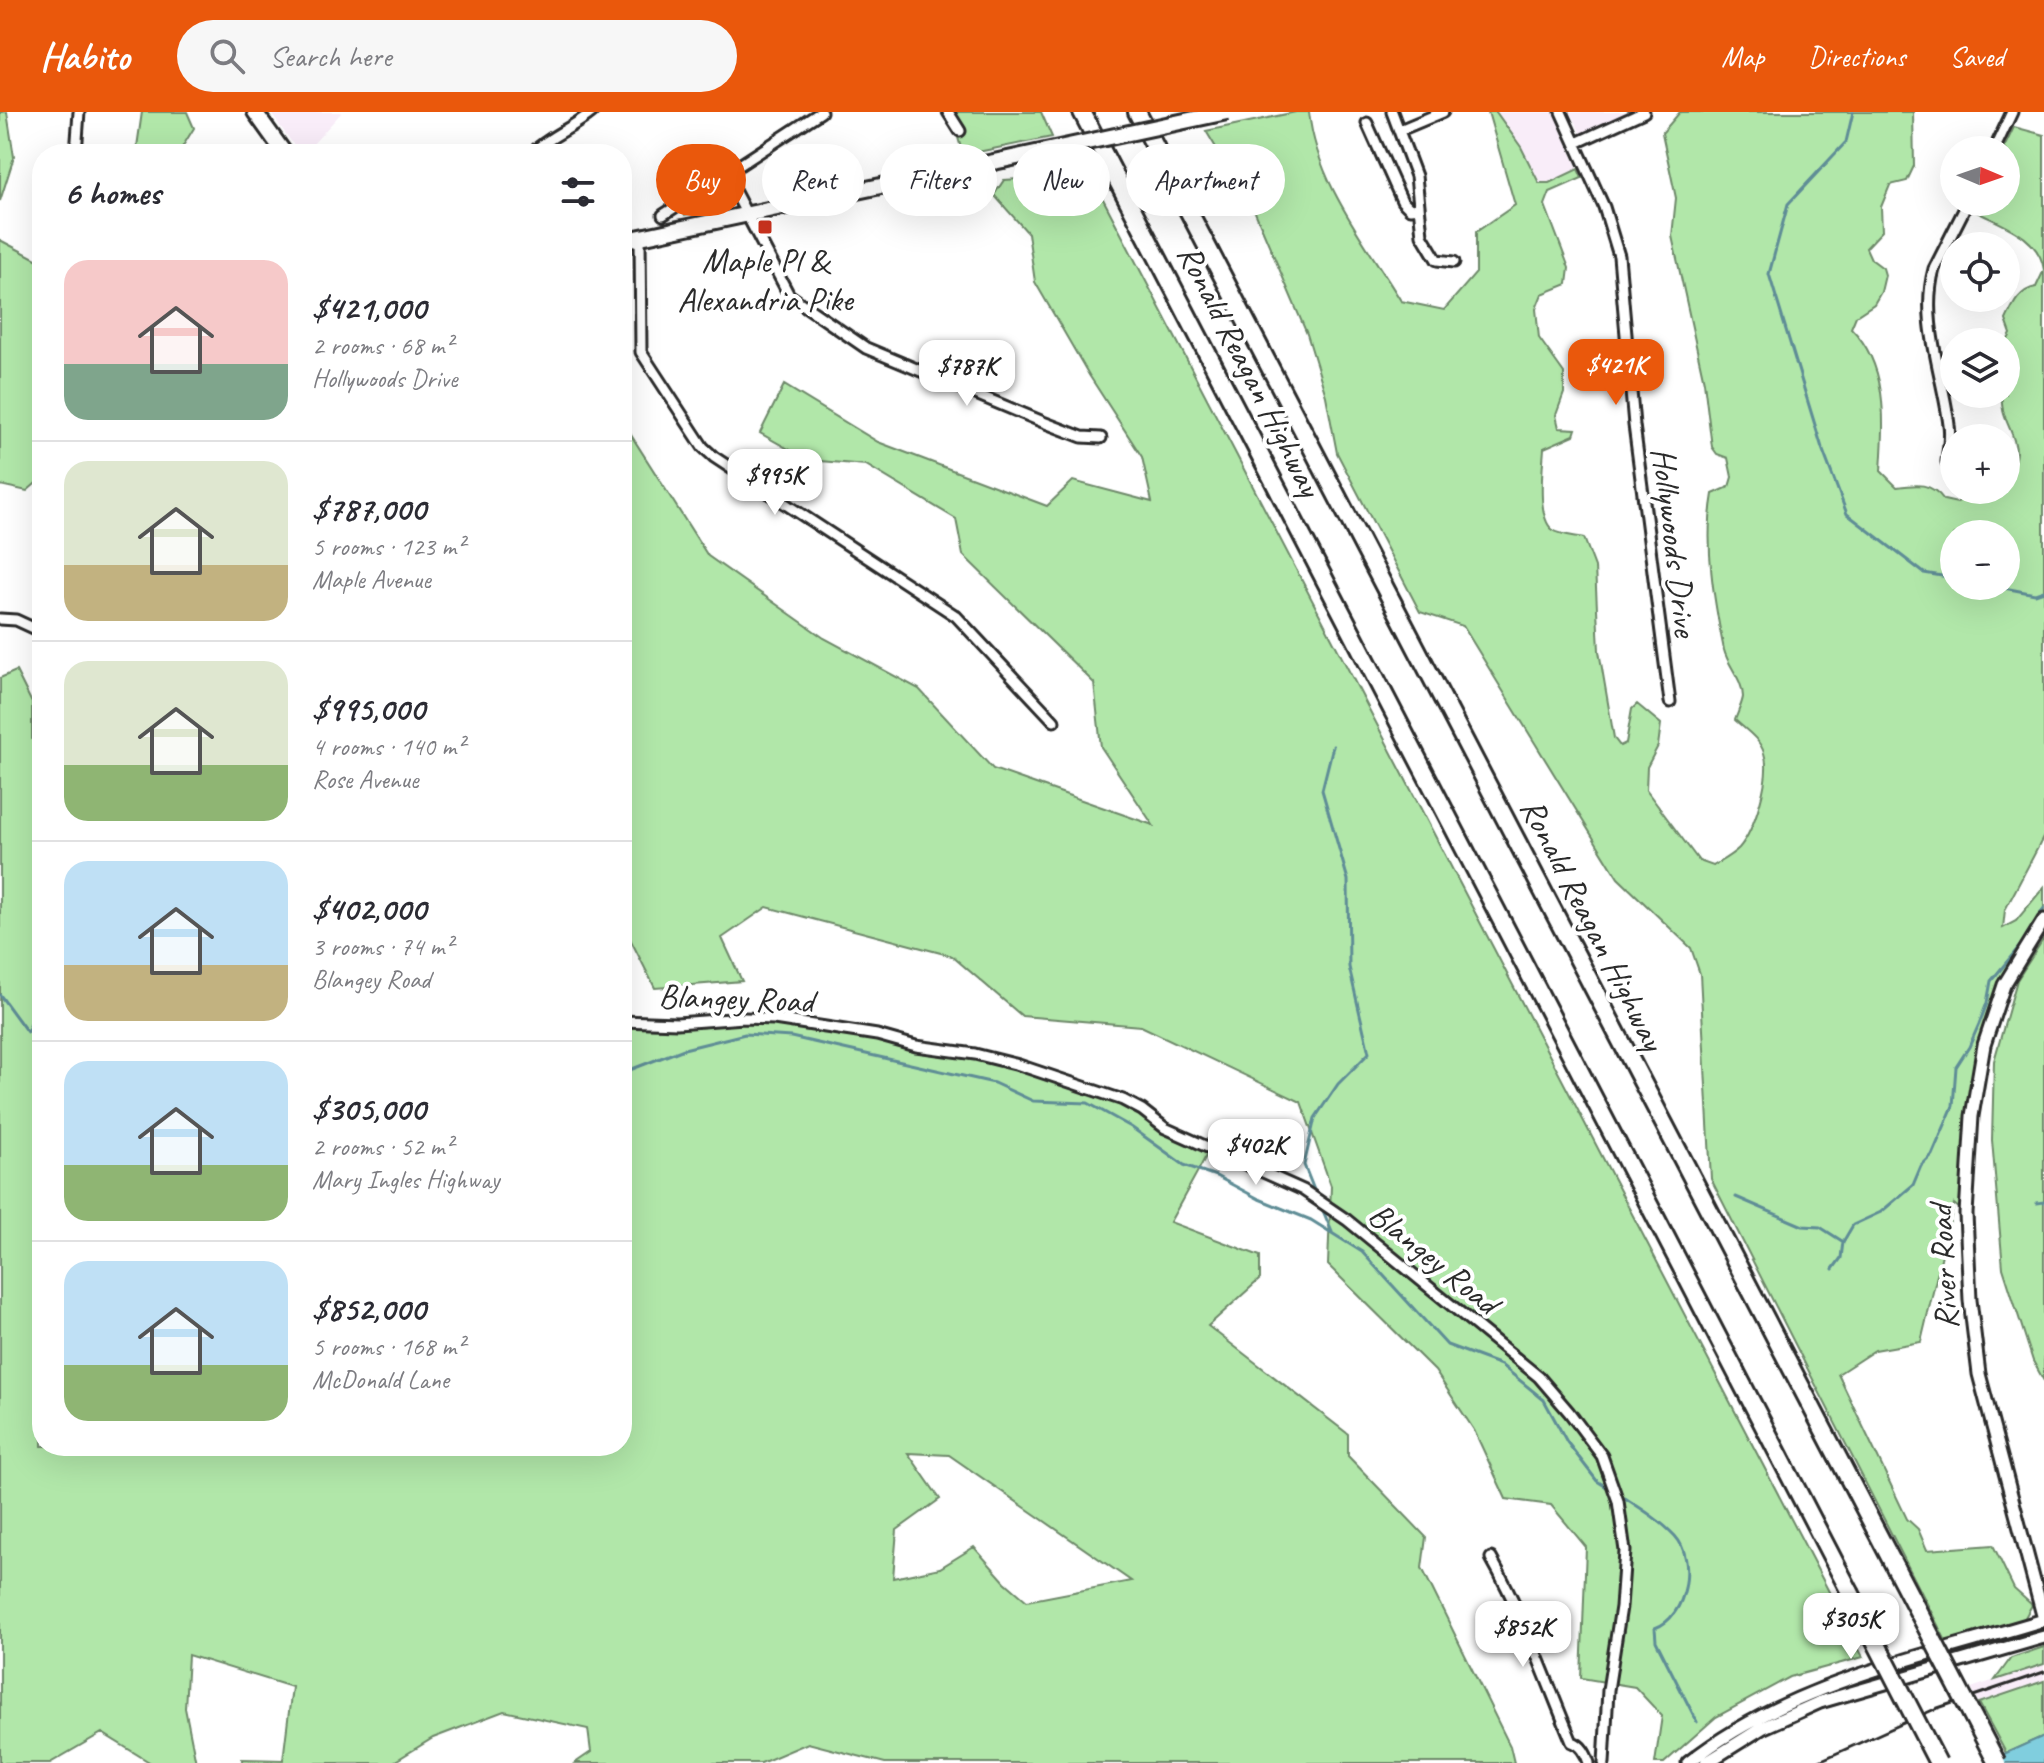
<!DOCTYPE html>
<meta charset="utf-8">
<style>
body{margin:0;font-family:Caveat,sans-serif;background:#f7f7f7;color:#2b2b33;height:100vh;display:flex;flex-direction:column;font-size:30px;white-space:nowrap}
*{box-sizing:border-box;margin:0}
p{font-size:26px;color:#7c7c81}
.icon{flex:none;width:44px;height:44px;fill:none;stroke:currentColor;stroke-width:2;stroke-linecap:round;stroke-linejoin:round}
.map{position:relative;flex:1;overflow:hidden}
.sheet{position:absolute;left:32px;top:32px;width:600px;height:1312px;display:flex;flex-direction:column;background:#fff;border-radius:32px;box-shadow:0 8px 32px #0002}
.sheet>*{flex:none}
.hud{position:absolute;left:656px;top:32px;width:760px;height:72px;display:flex;gap:16px}
.needle{width:52px;rotate:92deg}
.controls{position:absolute;left:1940px;top:24px;display:grid;gap:16px}
.controls a{display:grid;place-items:center;width:80px;height:80px;border-radius:50%;background:#fff;box-shadow:0 8px 32px #0002;font-size:40px}
.price{position:absolute;translate:-50% -68px;padding:0 18px;border-radius:16px;background:#fff;color:#222;font-size:26px;line-height:52px;filter:drop-shadow(0 2px 4px #0008)}
.price::after{content:'';position:absolute;left:50%;top:48px;width:24px;height:18px;margin-left:-12px;background:inherit;clip-path:polygon(0 0,100% 0,50% 100%)}
.price.active{background:#ea580c;color:#fff}
ul{padding:0;list-style:none}
li{display:flex;align-items:center;gap:24px;height:200px;padding:0 32px}
li+li{border-top:2px solid #e1e1e2}
li span{display:grid;place-items:center;flex:none;width:224px;height:160px;border-radius:24px;color:#555}
li>.icon{margin-inline-start:auto}
span .icon{width:96px;height:96px;fill:#fffc;stroke-width:1}
li b{font-size:34px}
h2{display:flex;justify-content:space-between;align-items:center;height:96px;padding:0 32px;font-size:34px}
.pill{padding:0 28px;border-radius:36px;background:#fff;box-shadow:0 8px 32px #0002;font-size:28px;line-height:72px}
.pill.active{background:#ea580c;color:#fff}
header{display:flex;align-items:center;gap:48px;box-sizing:border-box;height:112px;padding:0 40px;background:#ea580c;color:#fff}
header strong{font-size:38px}
nav{display:flex;gap:44px;margin-inline-start:auto;font-size:28px}
.search{width:560px;height:72px;background:#f7f7f7;display:flex;align-items:center;gap:20px;box-sizing:border-box;padding:0 28px;border-radius:44px;color:#7c7c81;font-size:30px}
.map>svg:first-child{display:block}
.built{fill:#f9edf9}
.green{fill:#b1e7a9;stroke:#6e896a;stroke-width:2;fill-rule:evenodd}
.water{fill:#80cede;stroke:#5e8d96;stroke-width:2}
.lines{fill:none;stroke-linecap:round;stroke-linejoin:round}
.stream{stroke:#5e8d96;stroke-width:3}
.minor-casing{stroke:#2b2b2b;stroke-width:15}
.tertiary-casing{stroke:#2b2b2b;stroke-width:17}
.primary-casing{stroke:#2b2b2b;stroke-width:20}
.motorway-casing{stroke:#2b2b2b;stroke-width:22}
.minor{stroke:#fff;stroke-width:9}
.tertiary{stroke:#fff;stroke-width:11}
.primary{stroke:#fff;stroke-width:14}
.motorway{stroke:#fff;stroke-width:16}
.rail{stroke:#2b2b2b;stroke-width:3}
.primary-bridge-casing{stroke:#2b2b2b;stroke-width:20;stroke-linecap:butt}
.motorway-bridge-casing{stroke:#2b2b2b;stroke-width:22;stroke-linecap:butt}
.primary-bridge{stroke:#fff;stroke-width:14}
.motorway-bridge{stroke:#fff;stroke-width:16}
.poi-dot{fill:#c8321e;stroke:#fff;stroke-width:3}
.labels{text-anchor:middle;dominant-baseline:central;stroke-width:8;stroke-linejoin:round;paint-order:stroke}
.poi-label{font-size:34px;fill:#2b2b2b;stroke:#fff}
.street-label{font-size:34px;fill:#2b2b2b;stroke:#fff}
</style>
<header>
<strong>Habito</strong>
<div class="search"><svg class="icon" aria-label="search" viewBox="0 0 24 24"><circle cx="10" cy="10" r="6"/><path d="M15 15l6 6"/></svg>Search here</div>
<nav><a>Map</a><a>Directions</a><a>Saved</a></nav>
</header>
<div class="map">
<svg width="2044" height="1651" viewBox="0 0 2044 1651">
<rect width="100%" height="100%" fill="#fff"/>
<filter id="ink" filterUnits="userSpaceOnUse"><feTurbulence type="fractalNoise" baseFrequency=".0125" numOctaves="2"/><feDisplacementMap in="SourceGraphic" scale="16" xChannelSelector="R" yChannelSelector="G"/><feConvolveMatrix kernelMatrix="1 2 1 2 8 2 1 2 1" color-interpolation-filters="sRGB"/></filter>
<g filter="url(#ink)">
<path class="built" d="M270 0H342L304 42H300Z
M1496 0H1553L1578 57 1549 71H1539L1521 35Z
M1570 0H1631L1581 22Z
M2044 1552V1569L1979 1591 1971 1576Z"/>
<path class="green" d="M0 0H7L14 45 0 89Z
M142 0H187L194 16 178 42H136Z
M954 0H1041L1052 25 963 43 957 22 964 16Z
M1296 0H1309C1316 70 1366 131 1401 189L1444 198 1476 161V120L1515 93 1488 0H1496L1521 35 1539 71H1549L1578 57 1582 66 1550 80 1545 93 1569 156 1567 172 1542 182 1536 197 1539 226 1564 261V281L1556 303 1559 316 1576 317 1574 323 1544 336C1543 354 1536 406 1553 418 1560 423 1575 424 1584 426L1595 455 1599 539 1614 626 1620 634 1626 631 1632 597 1637 592 1661 612 1658 634 1647 655 1646 678 1699 749 1713 754C1721 749 1732 743 1739 736 1754 719 1772 663 1764 641 1760 627 1746 618 1735 608 1737 602 1742 592 1743 585 1743 568 1728 554 1724 538 1714 489 1704 432 1713 382L1729 375 1732 365 1728 346 1717 342 1712 335 1704 270 1672 124 1676 86 1662 21 1680 0H1913L1914 54 1907 69 1890 73 1881 95 1882 119 1866 136 1871 147 1883 156 1885 163 1881 180 1874 192 1856 204 1851 216C1889 254 1884 310 1881 359L1897 375C1917 372 1931 370 1944 388L1957 391 1967 378H2006C2006 362 2015 355 2016 340 2016 326 2008 315 2004 302 2002 296 2002 288 2001 282H2006V231L2011 222 2006 208C2013 193 2019 178 2036 175L2044 158V724L2005 798 2003 816 2016 809 2044 775V799L2012 849 1993 886 1980 923 1965 1007 1960 1097 1954 1092 1921 1230 1875 1238 1838 1262 1907 1407 1918 1417 1927 1438 1993 1433 2014 1477 2032 1493 2023 1509 1948 1533 1711 1067 1700 862 1691 836 1618 766 1463 514 1420 500 1337 341 1326 284 1307 222 1255 100 1206 19ZM1954 422H2006V474H1954Z
M2014 15 2044 23V158C2039 123 2001 113 1973 98L1977 90H2006V38H2003Z
M1090 62 1863 1545 1790 1565 1716 1605 1664 1651H1655L1662 1604 1635 1575 1581 1566 1586 1435 1551 1393 1506 1387 1474 1318 1435 1259 1328 1153 1331 1074 1301 990 1141 914 1022 904 952 844 767 795 722 826 742 869 655 876 622 811V309L708 444 824 526 919 577 993 657 1153 713 1101 635 1094 571 963 443 956 407 866 353 808 348 760 321 784 273 878 330 1047 394 1073 369 1152 390 1142 345 1089 263 1035 170 1028 121 994 83 1004 68Z
M723 78 731 82 730 93 684 103Z
M0 128 38 148 42 145V366L27 379 0 373Z
M16 559 32 591V627L42 630V1334H622V909L744 906 975 942 1092 976 1210 1037 1170 1110 1260 1144V1167L1208 1214 1348 1322V1344L1426 1425 1422 1456 1510 1634 1514 1651H885L808 1631 761 1651H575L591 1640 588 1617 504 1599 433 1626 392 1651H243L242 1647 283 1648 292 1575 188 1543 185 1596 196 1651H151L102 1621 50 1651H0V566ZM908 1341 949 1343 1131 1469 1027 1489 1005 1470 974 1435 940 1456 893 1466 897 1418 940 1387Z
M2044 826V1269L2033 1249 2003 1156 1992 1028 1994 949 2017 868Z
M2044 1535V1552L1995 1568 2011 1546Z
M2044 1569V1624L2006 1641 1979 1591Z"/>
<path class="water" d="M2044 1624V1651H1984Z"/>
<g class="lines">
<path class="stream" d="M1853 0 1846 30 1788 92 1769 162 1822 336 1847 402 1924 461 1954 466
M1994 474 2035 482 2044 479
M0 883 27 920 42 890
M622 961 684 937 745 922 791 925 994 971 1033 989 1088 991 1131 1015 1184 1053 1216 1064 1259 1087 1311 1108 1362 1140 1447 1233 1501 1253 1544 1288 1567 1330 1597 1369 1608 1376
M1316 1083 1304 1053 1315 1006 1338 972 1369 941 1349 855 1348 768 1322 678 1333 634
M1736 1085 1803 1114 1820 1115 1842 1129
M2037 1091 2044 1090
M1321 1094 1332 1120
M1833 1157 1841 1146 1843 1130 1853 1113 1881 1100 1913 1073 1921 1054 1932 1043 1953 994 1956 955 1969 935 1979 912 1987 891 1991 869 2020 834 2044 796
M1625 1386C1642 1397 1661 1409 1675 1424 1697 1448 1687 1505 1655 1516L1656 1529 1697 1610"/>
<defs>
<path id="minor" d="M948 0 960 19
M1392 0 1416 64 1422 123 1437 148 1454 150
M1561 0 1604 95 1619 144 1634 313 1670 590
M1367 11 1402 89 1410 97 1419 96
M1400 18 1443 0
M1576 31 1644 0
M1994 38 2012 0
M76 42 79 0
M531 42C549 24 573 16 592 0
M726 63 789 183 866 236 1043 310 1082 325 1101 326
M663 103 821 0
M640 125 641 240 703 335 714 345 956 504 1054 609
M1947 350C1948 338 1951 325 1949 313 1943 262 1920 209 1934 157L1968 90
M0 507 16 508 42 520
M622 909 677 911 744 906 774 907 877 923 916 934 975 942 1019 953 1123 988 1142 998 1165 1016 1303 1078 1347 1108 1539 1265 1569 1300 1602 1344 1618 1389 1625 1439 1621 1495 1608 1578 1604 1651
M1491 1446C1524 1504 1546 1568 1572 1630 1582 1633 1586 1642 1589 1651"/>
<path id="tertiary" d="M2044 808 2004 873 1984 933 1972 1004 1966 1102 1970 1188 1979 1262 2044 1507
M1688 1651C1789 1571 1923 1545 2044 1508
M1706 1651 1762 1616 1820 1590 2044 1525"/>
<path id="primary" d="M255 0 285 42
M622 129 1003 48"/>
<path id="motorway" d="M1082 0 1850 1480
M1137 0 1896 1457"/>
</defs>
<use href="#minor" class="minor-casing"/>
<use href="#tertiary" class="tertiary-casing"/>
<use href="#primary" class="primary-casing"/>
<use href="#motorway" class="motorway-casing"/>
<use href="#minor" class="minor"/>
<use href="#tertiary" class="tertiary"/>
<use href="#primary" class="primary"/>
<use href="#motorway" class="motorway"/>
<path class="rail" d="M1815 1651 1935 1597 2044 1560"/>
<defs>
<path id="primary-bridge" d="M1003 48 1227 0"/>
<path id="motorway-bridge" d="M1896 1457 1997 1651
M1850 1480 1938 1651"/>
</defs>
<use href="#primary-bridge" class="primary-bridge-casing"/>
<use href="#motorway-bridge" class="motorway-bridge-casing"/>
<use href="#primary-bridge" class="primary-bridge"/>
<use href="#motorway-bridge" class="motorway-bridge"/>
</g>
</g>
<rect class="poi-dot" x="757" y="107" width="16" height="16" rx="4"/>
<g class="labels">
<g class="poi-label">
<text x="765" y="148">Maple Pl &amp;<tspan x="765" dy="39">Alexandria Pike</tspan></text>
</g>
<g class="street-label">
<text transform="translate(1250 258) rotate(63)">Ronald Reagan Highway</text>
<text transform="translate(1675 430) rotate(83)">Hollywoods Drive</text>
<text transform="translate(1593 812) rotate(63)">Ronald Reagan Highway</text>
<text transform="translate(736 886) rotate(2)">Blangey Road</text>
<text transform="translate(1434 1146) rotate(39)">Blangey Road</text>
<text transform="translate(1943 1155) rotate(-93)">River Road</text>
</g>
</g>
</svg>
<div class="controls">
<a><svg class="needle" viewBox="-14 -14 28 28"><path d="M0-13l5 13h-10z" fill="#e53935"/><path d="M0 13l5-13h-10z" fill="#7c7c81"/></svg></a>
<a><svg class="icon" aria-label="locate" viewBox="0 0 24 24"><circle cx="12" cy="12" r="6"/><path d="M12 2v4M12 18v4M2 12h4M18 12h4"/></svg></a>
<a><svg class="icon" aria-label="layers" viewBox="0 0 24 24"><path d="M12 4l9 5-9 5-9-5zM3 14l9 5 9-5"/></svg></a>
<a>+</a>
<a>−</a>
</div>
<b class="price active" style="left:1616px;top:295px">$421K</b>
<b class="price" style="left:967px;top:296px">$787K</b>
<b class="price" style="left:775px;top:405px">$995K</b>
<b class="price" style="left:1256px;top:1075px">$402K</b>
<b class="price" style="left:1851px;top:1549px">$305K</b>
<b class="price" style="left:1523px;top:1557px">$852K</b>
<div class="hud">
<a class="pill active">Buy</a>
<a class="pill">Rent</a>
<a class="pill">Filters</a>
<a class="pill">New</a>
<a class="pill">Apartment</a>
</div>
<section class="sheet">
<h2>6 homes<svg class="icon" aria-label="filters" viewBox="0 0 24 24"><path d="M4 7h16M4 17h16"/><circle cx="9" cy="7" r="2"/><circle cx="15" cy="17" r="2"/></svg></h2>
<ul>
<li><span style="background:linear-gradient(#f6c9c9 65%,#7fa58c 0)"><svg class="icon" aria-label="home" viewBox="0 0 24 24"><path d="M3 11l9-7 9 7M6 9v11h12V9"/></svg></span><div><b>$421,000</b><p>2 rooms · 68 m²</p><p>Hollywoods Drive</p></div></li>
<li><span style="background:linear-gradient(#dfe7d0 65%,#c2b280 0)"><svg class="icon" aria-label="home" viewBox="0 0 24 24"><path d="M3 11l9-7 9 7M6 9v11h12V9"/></svg></span><div><b>$787,000</b><p>5 rooms · 123 m²</p><p>Maple Avenue</p></div></li>
<li><span style="background:linear-gradient(#dfe7d0 65%,#8fb573 0)"><svg class="icon" aria-label="home" viewBox="0 0 24 24"><path d="M3 11l9-7 9 7M6 9v11h12V9"/></svg></span><div><b>$995,000</b><p>4 rooms · 140 m²</p><p>Rose Avenue</p></div></li>
<li><span style="background:linear-gradient(#bfe0f5 65%,#c2b280 0)"><svg class="icon" aria-label="home" viewBox="0 0 24 24"><path d="M3 11l9-7 9 7M6 9v11h12V9"/></svg></span><div><b>$402,000</b><p>3 rooms · 74 m²</p><p>Blangey Road</p></div></li>
<li><span style="background:linear-gradient(#bfe0f5 65%,#8fb573 0)"><svg class="icon" aria-label="home" viewBox="0 0 24 24"><path d="M3 11l9-7 9 7M6 9v11h12V9"/></svg></span><div><b>$305,000</b><p>2 rooms · 52 m²</p><p>Mary Ingles Highway</p></div></li>
<li><span style="background:linear-gradient(#bfe0f5 65%,#8fb573 0)"><svg class="icon" aria-label="home" viewBox="0 0 24 24"><path d="M3 11l9-7 9 7M6 9v11h12V9"/></svg></span><div><b>$852,000</b><p>5 rooms · 168 m²</p><p>McDonald Lane</p></div></li>
</ul>
</section>
</div>
